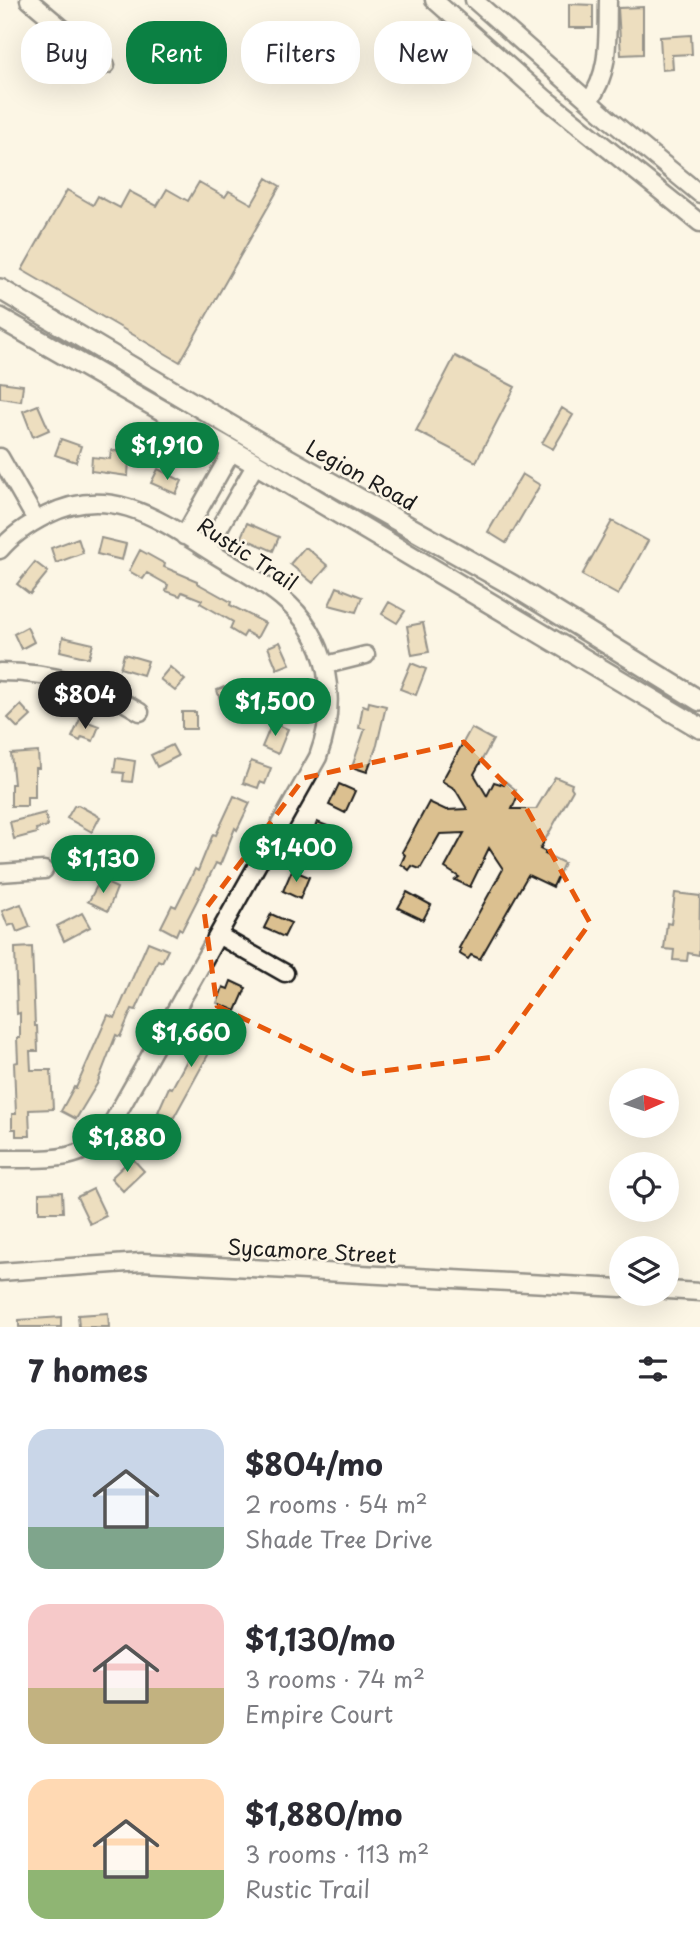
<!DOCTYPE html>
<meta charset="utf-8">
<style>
body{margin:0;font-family:"Playpen Sans",sans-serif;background:#f2f2f3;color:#2b2b33;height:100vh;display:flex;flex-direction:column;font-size:26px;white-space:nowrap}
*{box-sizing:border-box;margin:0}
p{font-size:23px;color:#7c7c81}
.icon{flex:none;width:38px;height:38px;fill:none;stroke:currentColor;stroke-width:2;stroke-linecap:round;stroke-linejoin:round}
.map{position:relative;height:1327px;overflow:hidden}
.drawer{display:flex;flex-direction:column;background:#fff;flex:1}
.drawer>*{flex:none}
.top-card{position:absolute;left:21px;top:21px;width:658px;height:63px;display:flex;gap:14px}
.needle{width:46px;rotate:87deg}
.tools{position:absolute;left:609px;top:1068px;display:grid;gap:14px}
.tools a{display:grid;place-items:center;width:70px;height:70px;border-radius:50%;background:#fff;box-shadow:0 7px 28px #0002;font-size:35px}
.price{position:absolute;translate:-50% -60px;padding:0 16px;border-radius:24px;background:#0b8043;color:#fff;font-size:23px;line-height:46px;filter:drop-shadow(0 2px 4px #0008)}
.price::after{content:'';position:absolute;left:50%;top:42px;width:21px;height:16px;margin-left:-10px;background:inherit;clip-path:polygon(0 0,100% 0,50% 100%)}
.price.active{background:#222;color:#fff}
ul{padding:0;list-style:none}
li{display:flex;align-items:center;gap:21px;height:175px;padding:0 28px}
li span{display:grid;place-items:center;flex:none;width:196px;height:140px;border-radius:21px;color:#555}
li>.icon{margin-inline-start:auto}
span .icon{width:84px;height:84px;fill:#fffc;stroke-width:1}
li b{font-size:30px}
h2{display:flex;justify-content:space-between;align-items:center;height:84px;padding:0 28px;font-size:30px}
.pill{padding:0 24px;border-radius:28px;background:#fff;box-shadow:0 7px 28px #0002;font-size:24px;line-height:63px}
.pill.active{background:#0b8043;color:#fff}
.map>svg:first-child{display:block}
.building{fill:#dbc090;stroke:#1c1c1c;stroke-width:2}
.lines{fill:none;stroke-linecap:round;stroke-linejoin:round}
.minor-casing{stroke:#1c1c1c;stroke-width:21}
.major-casing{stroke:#1c1c1c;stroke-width:24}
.minor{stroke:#fcf5e5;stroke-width:16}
.major{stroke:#fcf5e5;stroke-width:19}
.marked{fill:none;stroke:#e8590c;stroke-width:5;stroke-dasharray:14 9;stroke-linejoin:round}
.labels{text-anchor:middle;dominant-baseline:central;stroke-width:5;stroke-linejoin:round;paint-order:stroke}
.street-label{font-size:21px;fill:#1c1c1c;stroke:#fcf5e5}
</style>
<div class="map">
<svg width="700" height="1327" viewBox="0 0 700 1327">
<rect width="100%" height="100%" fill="#fcf5e5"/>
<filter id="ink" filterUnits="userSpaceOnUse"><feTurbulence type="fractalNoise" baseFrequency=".0143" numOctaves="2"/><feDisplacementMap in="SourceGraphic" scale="14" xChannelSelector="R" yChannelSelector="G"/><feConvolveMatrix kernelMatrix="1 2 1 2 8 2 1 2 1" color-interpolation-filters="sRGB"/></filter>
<g filter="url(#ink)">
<path class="building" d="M569 4 593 5V28H569Z
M643 7V54L621 55 618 8Z
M691 35 692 54 672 55 673 69 662 70 660 37Z
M267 178 280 186 180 362 22 270 67 190 93 205 98 196 120 208 129 191 157 206 167 189 188 201 199 182 225 197 229 191 252 204Z
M455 356 515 387 476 462 416 431Z
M0 382 23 385 21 401 0 398Z
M38 405 49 430 33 437 23 411Z
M562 408 573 415 553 449 542 443Z
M61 439 81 446 76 462 55 455Z
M119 442 130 443 128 476 91 471 92 457 110 459 111 450 118 451Z
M158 469 182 481 176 494 151 483Z
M522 474 540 485 506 543 488 532Z
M612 521 648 541 618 595 582 575Z
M247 523 279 537 273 551 241 537Z
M78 538 83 553 56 563 51 548Z
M101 538 126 544 122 560 97 554Z
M304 548H307L328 566 313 583 290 564Z
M140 550 165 564 164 567 197 581V583L231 602 230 605 265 623 257 638 246 632 243 637 230 629 233 622 200 603 202 600 182 592 180 596 166 591 168 585 147 573 143 579 129 571Z
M35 562 48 572 30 594 17 584Z
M337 587 362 597 356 612 329 605Z
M389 602 405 611 397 623 382 614Z
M423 623 429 652 412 655 407 626Z
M27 627 34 642 21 649 14 634Z
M63 637 93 644 89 658 60 651Z
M280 642 290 664 277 669 268 647Z
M124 654 148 661 143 675 120 668Z
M411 663 426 669 416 695 400 689Z
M170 667 185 680 175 691 160 679Z
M300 686 301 712H282L281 687Z
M224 687 254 691 253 700 233 699 221 703 217 690Z
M369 702 386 706 377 745 367 772 352 767 365 729 359 728 363 705 368 707Z
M21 705 31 716 18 728 8 718Z
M182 712H196V729H182Z
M80 719 99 726 93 741 82 737 80 741 72 737Z
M272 723 288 729 278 754 262 747Z
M471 728 493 740 474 774 487 796 494 782 504 785 505 781 516 790 515 793 518 795 512 809H536L555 777 572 784 571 787 573 790 540 849 546 852 545 854 564 863 553 887 528 875 480 959 471 955 468 959 460 954 461 949 459 948 503 869 489 848 470 887 455 880 459 877 445 868 464 833 440 834 420 869 412 866 409 870 401 864 405 855 402 852 429 802 446 810 467 809 455 789 442 781Z
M172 745 178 756 157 767 151 755Z
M38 752 39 768H35V797H27V806H11V784H14L11 754Z
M116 758 135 761 132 782 123 781 124 773 114 772Z
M251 761 271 768 265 784 260 782 258 788 243 783Z
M339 784 355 791 345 813 329 805Z
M234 796 250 803 237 830 235 828 220 865 216 863 182 930 179 928 176 935 161 927 172 905 176 907 195 869 198 871 213 834 216 835Z
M78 805 100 817 92 832 67 818 74 806Z
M45 813 48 826 36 829 37 833 14 839 10 822Z
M317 822 333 828 324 853 308 846Z
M108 841 115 862 97 867 91 846Z
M292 870 309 877 300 899 283 891Z
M100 880 117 888 108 911 87 901H89Z
M407 892 431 905 423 920 398 908Z
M675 893 700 896 699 955 688 953 687 961 673 960 674 950 664 949 667 923 671 924Z
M21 904 30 927 17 932 14 924 8 926 2 911Z
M82 913 90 927 64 941 57 926Z
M271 914 291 923 284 937 264 928Z
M148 942 168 950 162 962 158 960 136 1010 132 1009 120 1037 116 1035 97 1084 76 1119 61 1111 74 1087 76 1088 108 1015 115 1018Z
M32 947 35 1026H37L38 1051H30L31 1070H51L53 1109 29 1110 30 1136H16V1129H12V1114H16L14 1063 18 1062 17 1038H20V1013L17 1014 15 948Z
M231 981 246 988 236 1011 217 1003 223 987 228 989Z
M211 1016 225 1024 173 1119 158 1112 169 1087 172 1088Z
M149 1125 166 1133 157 1155 140 1148Z
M132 1158 144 1171 123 1191 111 1178Z
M93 1189 106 1216 90 1224 77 1197Z
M62 1192 63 1212H39V1193Z
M108 1313 109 1327H79L78 1315Z
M61 1317V1327H19V1320Z"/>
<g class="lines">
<defs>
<path id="minor" d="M29 0 106 65
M434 0 546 99 700 223
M474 0 610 120 700 194
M589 101C611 72 607 35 608 0
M0 457 36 520
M184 536 232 451
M207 549 256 464
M0 550C13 534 29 524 47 515 111 483 160 520 214 554 236 568 261 580 281 597 330 637 339 700 318 757L106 1134C78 1165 38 1158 0 1159
M326 665 366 655
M0 672C50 672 98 685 140 712
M0 873 44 870
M218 935 285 973
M0 1272 142 1262 621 1288
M667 1290 700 1292"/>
<path id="major" d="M0 289 260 443 512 585 700 701
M0 318 256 464 700 728"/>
</defs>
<use href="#minor" class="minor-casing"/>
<use href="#major" class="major-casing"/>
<use href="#minor" class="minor"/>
<use href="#major" class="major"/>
</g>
</g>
<path d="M0 0H700V1327H0ZM464 742 523 802 590 923 493 1057 360 1074 217 1006 204 911 304 778Z" fill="#fcf5e5" fill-opacity=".55" fill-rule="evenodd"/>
<path class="marked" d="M464 742 523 802 590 923 493 1057 360 1074 217 1006 204 911 304 778Z"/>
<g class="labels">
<g class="street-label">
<text transform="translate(362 474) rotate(29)">Legion Road</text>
<text transform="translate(248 553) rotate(33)">Rustic Trail</text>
<text transform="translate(312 1250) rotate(3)">Sycamore Street</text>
</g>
</g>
</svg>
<div class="tools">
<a><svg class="needle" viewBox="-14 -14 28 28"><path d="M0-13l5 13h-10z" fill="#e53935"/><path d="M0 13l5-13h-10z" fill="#7c7c81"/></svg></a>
<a><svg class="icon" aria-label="locate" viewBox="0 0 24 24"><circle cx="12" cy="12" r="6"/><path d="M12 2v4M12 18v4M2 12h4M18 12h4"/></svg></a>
<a><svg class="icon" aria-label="layers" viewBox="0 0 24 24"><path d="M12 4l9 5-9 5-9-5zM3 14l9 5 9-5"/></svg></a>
</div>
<b class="price" style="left:167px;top:482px">$1,910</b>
<b class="price active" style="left:85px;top:731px">$804</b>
<b class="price" style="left:275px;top:738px">$1,500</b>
<b class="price" style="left:296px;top:884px">$1,400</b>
<b class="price" style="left:103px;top:895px">$1,130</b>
<b class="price" style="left:191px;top:1069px">$1,660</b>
<b class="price" style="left:127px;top:1174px">$1,880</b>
<div class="top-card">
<a class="pill">Buy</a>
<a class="pill active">Rent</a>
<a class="pill">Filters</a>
<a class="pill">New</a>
</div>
</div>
<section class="drawer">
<h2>7 homes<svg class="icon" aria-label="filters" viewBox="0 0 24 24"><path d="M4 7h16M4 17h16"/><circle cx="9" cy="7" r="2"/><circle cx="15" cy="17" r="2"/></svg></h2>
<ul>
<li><span style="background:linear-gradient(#c9d6e8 70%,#7fa58c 0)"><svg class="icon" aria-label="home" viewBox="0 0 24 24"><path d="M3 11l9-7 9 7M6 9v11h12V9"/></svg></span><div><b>$804/mo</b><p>2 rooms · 54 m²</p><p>Shade Tree Drive</p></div></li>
<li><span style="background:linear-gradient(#f6c9c9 60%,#c2b280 0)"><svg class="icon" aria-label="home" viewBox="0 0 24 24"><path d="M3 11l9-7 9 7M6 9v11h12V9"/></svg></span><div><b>$1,130/mo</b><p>3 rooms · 74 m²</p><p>Empire Court</p></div></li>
<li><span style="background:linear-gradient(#ffd9b3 65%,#8fb573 0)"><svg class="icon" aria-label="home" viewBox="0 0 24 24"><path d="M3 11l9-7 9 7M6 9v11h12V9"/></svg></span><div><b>$1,880/mo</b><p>3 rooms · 113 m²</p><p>Rustic Trail</p></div></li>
</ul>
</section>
